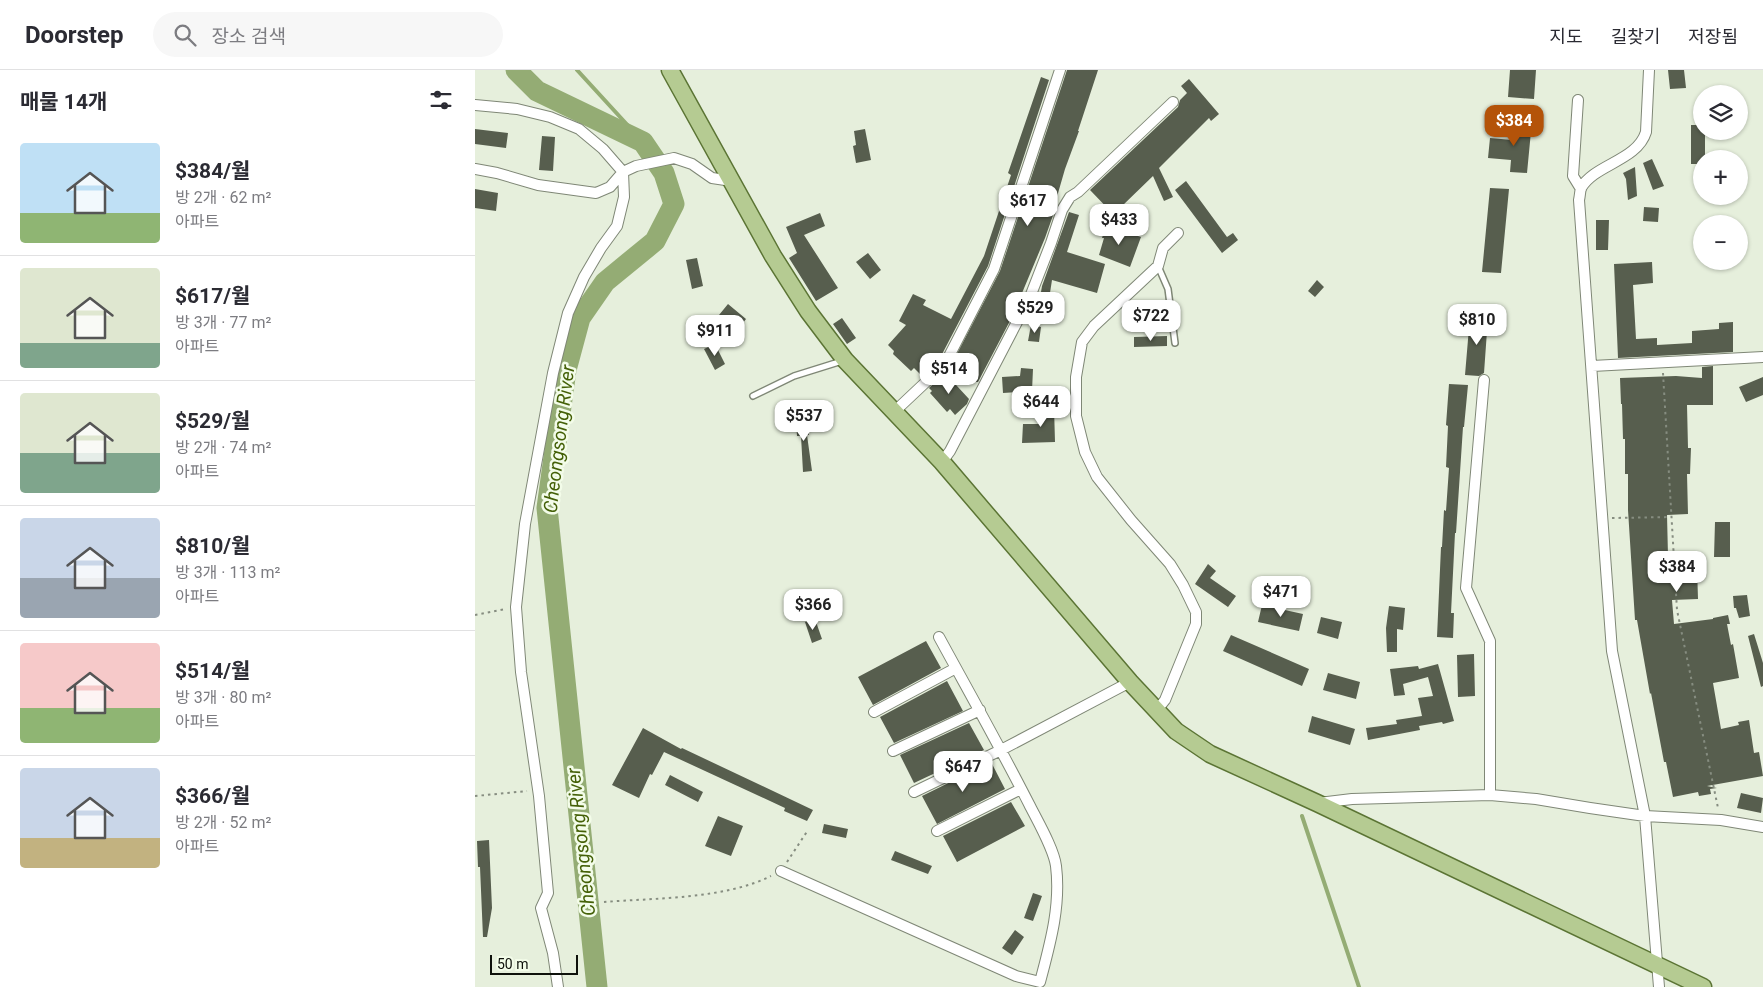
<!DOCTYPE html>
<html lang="ko">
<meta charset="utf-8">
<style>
body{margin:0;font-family:Roboto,"Noto Sans KR",sans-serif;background:#f7f7f7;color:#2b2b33;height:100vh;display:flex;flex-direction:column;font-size:19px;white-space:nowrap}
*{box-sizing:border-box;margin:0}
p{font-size:16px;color:#7c7c81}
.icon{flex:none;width:28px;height:28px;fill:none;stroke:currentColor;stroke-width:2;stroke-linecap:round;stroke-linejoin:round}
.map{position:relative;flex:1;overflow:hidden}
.panel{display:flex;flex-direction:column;background:#fff;width:475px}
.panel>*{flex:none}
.fabs{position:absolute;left:1218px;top:15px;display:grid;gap:10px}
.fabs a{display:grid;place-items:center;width:55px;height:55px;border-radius:50%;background:#fff;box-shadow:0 1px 4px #0004;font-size:25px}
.scale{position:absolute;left:15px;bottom:12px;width:88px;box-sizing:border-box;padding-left:5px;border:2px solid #0e110b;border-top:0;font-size:14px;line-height:18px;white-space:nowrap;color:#0e110b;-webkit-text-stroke:4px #f3fce9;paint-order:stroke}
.price{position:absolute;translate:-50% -42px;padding:0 11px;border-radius:10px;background:#fff;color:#222;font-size:16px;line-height:32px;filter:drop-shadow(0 1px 2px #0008)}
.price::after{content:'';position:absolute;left:50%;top:30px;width:15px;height:11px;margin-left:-8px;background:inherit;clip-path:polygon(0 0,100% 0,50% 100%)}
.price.active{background:#b45309;color:#fff}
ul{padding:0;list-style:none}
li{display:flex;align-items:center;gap:15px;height:125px;padding:0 20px}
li+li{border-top:1px solid #e1e1e2}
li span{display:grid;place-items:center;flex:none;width:140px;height:100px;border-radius:5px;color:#555}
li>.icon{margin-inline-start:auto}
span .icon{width:60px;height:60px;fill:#fffc;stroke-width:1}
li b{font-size:21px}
h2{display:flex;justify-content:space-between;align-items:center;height:60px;padding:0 20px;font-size:21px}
header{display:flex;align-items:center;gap:30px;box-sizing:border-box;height:70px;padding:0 25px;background:#fff;border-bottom:1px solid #e1e1e2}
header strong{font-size:24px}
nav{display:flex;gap:28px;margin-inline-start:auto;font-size:18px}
.search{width:350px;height:45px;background:#f7f7f7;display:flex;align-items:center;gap:12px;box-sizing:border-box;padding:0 18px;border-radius:28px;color:#7c7c81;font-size:19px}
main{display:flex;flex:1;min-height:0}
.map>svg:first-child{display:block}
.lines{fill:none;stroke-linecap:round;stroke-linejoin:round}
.stream{stroke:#94ac74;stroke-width:4}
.river{stroke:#94ac74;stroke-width:21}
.building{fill:#575e4e}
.lane-casing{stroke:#7f8776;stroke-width:8}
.street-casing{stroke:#7f8776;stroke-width:12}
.primary-casing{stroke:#5b7434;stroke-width:19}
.path{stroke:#868d80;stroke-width:2;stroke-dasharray:2.5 4;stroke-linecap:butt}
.lane{stroke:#fff;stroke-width:5}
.street{stroke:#fff;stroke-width:10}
.primary{stroke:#b5cb92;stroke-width:16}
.labels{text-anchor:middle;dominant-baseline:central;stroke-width:5;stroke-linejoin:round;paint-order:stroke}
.water-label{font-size:19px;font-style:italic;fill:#446007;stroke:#f3fce9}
</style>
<header>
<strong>Doorstep</strong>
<div class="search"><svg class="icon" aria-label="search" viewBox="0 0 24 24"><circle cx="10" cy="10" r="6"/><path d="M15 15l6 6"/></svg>장소 검색</div>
<nav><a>지도</a><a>길찾기</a><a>저장됨</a></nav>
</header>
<main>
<section class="panel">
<h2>매물 14개<svg class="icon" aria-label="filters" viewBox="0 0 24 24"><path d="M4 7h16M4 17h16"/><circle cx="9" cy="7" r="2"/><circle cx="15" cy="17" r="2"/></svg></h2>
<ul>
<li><span style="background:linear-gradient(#bfe0f5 70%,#8fb573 0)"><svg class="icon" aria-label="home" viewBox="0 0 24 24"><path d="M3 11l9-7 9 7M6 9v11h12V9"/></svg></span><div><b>$384/월</b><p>방 2개 · 62 m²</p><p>아파트</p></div></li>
<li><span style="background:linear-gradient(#dfe7d0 75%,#7fa58c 0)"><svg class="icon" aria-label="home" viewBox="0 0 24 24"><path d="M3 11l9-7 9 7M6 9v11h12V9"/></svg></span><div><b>$617/월</b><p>방 3개 · 77 m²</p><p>아파트</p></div></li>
<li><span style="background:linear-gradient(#dfe7d0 60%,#7fa58c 0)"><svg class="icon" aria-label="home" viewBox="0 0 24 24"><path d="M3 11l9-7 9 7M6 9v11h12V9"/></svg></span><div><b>$529/월</b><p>방 2개 · 74 m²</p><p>아파트</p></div></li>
<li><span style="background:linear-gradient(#c9d6e8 60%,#9aa5b1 0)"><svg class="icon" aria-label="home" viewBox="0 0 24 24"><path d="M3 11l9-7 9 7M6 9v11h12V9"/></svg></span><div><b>$810/월</b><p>방 3개 · 113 m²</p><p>아파트</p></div></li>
<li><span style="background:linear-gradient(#f6c9c9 65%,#8fb573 0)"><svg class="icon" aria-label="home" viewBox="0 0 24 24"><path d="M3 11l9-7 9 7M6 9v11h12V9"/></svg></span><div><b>$514/월</b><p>방 3개 · 80 m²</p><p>아파트</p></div></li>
<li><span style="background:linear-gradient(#c9d6e8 70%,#c2b280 0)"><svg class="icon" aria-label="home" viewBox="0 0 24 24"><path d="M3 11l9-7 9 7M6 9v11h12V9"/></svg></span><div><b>$366/월</b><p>방 2개 · 52 m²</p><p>아파트</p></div></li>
</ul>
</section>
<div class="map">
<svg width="1288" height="917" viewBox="0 0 1288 917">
<rect width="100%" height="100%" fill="#e6efdc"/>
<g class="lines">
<path class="stream" d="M102 0 168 72
M827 746 884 917"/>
<path class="river" d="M41 0 62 21 168 72 189 103 199 134 180 171 130 212 105 248 91 300 72 438 122 917"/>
</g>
<path class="building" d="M592 0H623L603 61H604L590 99 579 137H581L570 168 537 247 503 312H499L474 299 525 201Z
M1035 0H1061L1059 29 1033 27Z
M1193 0H1209L1211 18 1195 19Z
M566 7 574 10 513 196 464 290 461 293 460 292 461 293 447 306 439 298 436 301 418 284 419 281 413 275 431 255 424 251 438 224 451 230 448 235 476 249 509 186 536 105 533 103Z
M714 9 744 44 736 51 734 48 684 98 698 127 689 131 678 106 647 136 648 137 639 145 615 120 703 37 705 30 712 23 706 16Z
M1039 49 1057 51 1052 103 1035 102 1036 90 1013 88 1015 68 1037 70Z
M1216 55H1226V61H1230V89H1226V94H1216Z
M0 59 33 63 31 78 0 74Z
M390 59 396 90 381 93 378 76 381 75 379 61Z
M67 66 80 67 78 101 64 100Z
M1177 89 1189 116 1178 120 1168 93Z
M1160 97 1162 126 1153 130 1151 109 1148 103Z
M711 111 752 167 758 163 763 170 747 183 700 120Z
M1015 118 1034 119 1026 203 1007 202Z
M0 119 23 123 21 141 0 138Z
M1169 137 1184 138 1183 152 1168 151Z
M594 142 604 145 592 182 630 194 622 223 577 210 572 242 563 240 567 216Z
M345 143 350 156 329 165 363 218 341 231 314 188 322 183 311 157Z
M1121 150H1134L1133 180H1121Z
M631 155 666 167 655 197 624 185 629 168H627Z
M393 183 406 200 395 209 381 192Z
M222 188 228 216 217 219 211 190Z
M1177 192 1178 213 1158 215 1161 269 1182 268V275L1217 273V261L1244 259V253L1258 252V282L1143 288 1139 194Z
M842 210 849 217 840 227 833 221Z
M253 234 271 249 262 261 244 245Z
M995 246 1013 247 1009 303 1004 306 990 305Z
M367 248 381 268 372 274 358 254Z
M556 255 566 257 564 272 553 271Z
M692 266V276L659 277V267Z
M240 274 250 294 240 300 229 279Z
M1238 296V335H1212L1213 378H1216L1215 404H1212L1213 444 1192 445 1193 486H1195V497H1222L1223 529 1197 530 1199 554 1238 549V548L1253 545 1255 554H1252L1256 575 1258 574 1264 608 1238 613 1246 659 1264 655 1263 652 1274 650 1279 683 1284 682 1288 706 1232 716 1242 718 1235 719 1236 724 1224 726 1223 722 1198 727 1191 692H1189L1176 623 1175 624 1162 550H1160L1153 440V404H1150V369H1148L1147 334H1146L1145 308 1201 306 1227 308V297Z
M546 298 558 299 557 321 528 323 527 307 545 306Z
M470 303 494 329 492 334 480 345 475 339 472 342 455 323 457 321 454 318Z
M1288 307V325L1271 332 1264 317Z
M974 314 993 315 989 357H988L981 463H980L976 543H979L978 568 962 567 966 477H967L969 440 971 441 974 398 971 397 973 356 971 355Z
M565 337H579L580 372 547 373 548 354H566Z
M321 347H333L334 365H332L337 401 328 402 326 366H322Z
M1240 452H1255V487H1239Z
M733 494 741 501 735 508 761 526 753 537 720 514Z
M1272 525 1275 546 1264 548 1261 538H1259L1258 526Z
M787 535 828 544 824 561 783 552Z
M914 536 930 538 928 560 922 559V582H912L911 558Z
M846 547 867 552 863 569 842 563Z
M340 549 347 569 337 573 330 552Z
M1279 564 1288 593V616L1286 617 1273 566Z
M756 565 834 599 827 616 748 581Z
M451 571 466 598 398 635 383 607Z
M999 584 1000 626 983 627 982 585Z
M963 594 979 651 968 654 967 652 944 656 945 660 893 670 891 658 922 654 921 650 947 646 943 628 958 626 953 607 928 614 930 625 919 626 915 599 943 596 944 599Z
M853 603 885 612 881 629 848 620Z
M472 611 488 641 419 673 405 647Z
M837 646 880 659 875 675 833 662Z
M494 653 509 680 439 713 425 685Z
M168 658 206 679 207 678 338 740 332 751 309 741 310 738 189 682 177 705 175 704 164 728 137 715Z
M516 692 530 719 462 754 447 726Z
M195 705 228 722 223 732 190 715Z
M1266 723 1288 728 1286 743 1262 738Z
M536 732 550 756 482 792 468 766Z
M243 746 268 756 256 786 230 776Z
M349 754 373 759 371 768 347 763Z
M14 770 17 838 12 867H8L5 797H3L2 771Z
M420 781 457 796 453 804 416 790Z
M558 823 567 826 558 851 549 848Z
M540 860 549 867 537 885 527 878Z"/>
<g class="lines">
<defs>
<path id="lane" d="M683 196 693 219 700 273
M278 326 319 306 367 291"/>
<path id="street" d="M1174 0 1171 62C1162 91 1120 94 1106 118 1105 121 1105 126 1104 130L1137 581 1170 746 1184 917
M1103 30 1098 106 1106 119
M0 35 42 39 75 47 104 59 128 79 148 102 149 127 142 156 126 178 109 207 93 243 78 303 50 454 41 537 46 602 64 726 73 823 66 838 78 883 83 917
M0 99 22 103 63 115 121 123 135 117 148 102 161 96 199 88 217 94 237 108 257 111
M1117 296 1288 287
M1009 310 991 518 1015 571V725
M419 342 470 294 519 199 585 0
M467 392 475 381 501 331 555 227 576 173 587 140 595 127 603 122 698 32
M682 640 690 630 721 554V542L708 515 695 494 656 450 622 407 610 382 601 346V307L607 272 619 256 683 196 688 178 703 163
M399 642 481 598
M418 681 505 640
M439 722 526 680 655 612
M844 733 877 729 1015 725 1061 729 1115 738 1170 746 1246 750 1288 757
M462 761 546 719
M306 801 541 906 565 912C575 874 586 836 581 796 579 779 562 750 554 734 525 677 494 622 464 567"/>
<path id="primary" d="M195 0 298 186 333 241 370 290 467 392 655 612 701 661 735 684 842 733 1228 917"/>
</defs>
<use href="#lane" class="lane-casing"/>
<use href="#street" class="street-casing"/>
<use href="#primary" class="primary-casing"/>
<path class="path" d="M1188 303 1202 540 1243 738
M1137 448 1197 447
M0 545 31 539
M0 726 52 721
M312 792 333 760
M129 832C181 828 250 829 296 806"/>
<use href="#lane" class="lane"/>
<use href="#street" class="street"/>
<use href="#primary" class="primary"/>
</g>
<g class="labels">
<g class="water-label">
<text transform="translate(84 369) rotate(-83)">Cheongsong River</text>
<text transform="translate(106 772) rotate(-96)">Cheongsong River</text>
</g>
</g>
</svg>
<div class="fabs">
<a><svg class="icon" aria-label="layers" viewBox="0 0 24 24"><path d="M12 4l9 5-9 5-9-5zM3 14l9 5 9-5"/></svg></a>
<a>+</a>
<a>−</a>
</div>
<div class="scale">50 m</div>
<b class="price active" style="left:1039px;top:77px">$384</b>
<b class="price" style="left:553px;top:157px">$617</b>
<b class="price" style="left:644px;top:176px">$433</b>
<b class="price" style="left:560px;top:264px">$529</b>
<b class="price" style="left:676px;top:272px">$722</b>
<b class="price" style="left:1002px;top:276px">$810</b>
<b class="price" style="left:240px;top:287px">$911</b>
<b class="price" style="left:474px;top:325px">$514</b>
<b class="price" style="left:566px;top:358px">$644</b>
<b class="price" style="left:329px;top:372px">$537</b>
<b class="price" style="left:1202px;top:523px">$384</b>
<b class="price" style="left:806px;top:548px">$471</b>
<b class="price" style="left:338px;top:561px">$366</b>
<b class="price" style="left:488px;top:723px">$647</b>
</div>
</main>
